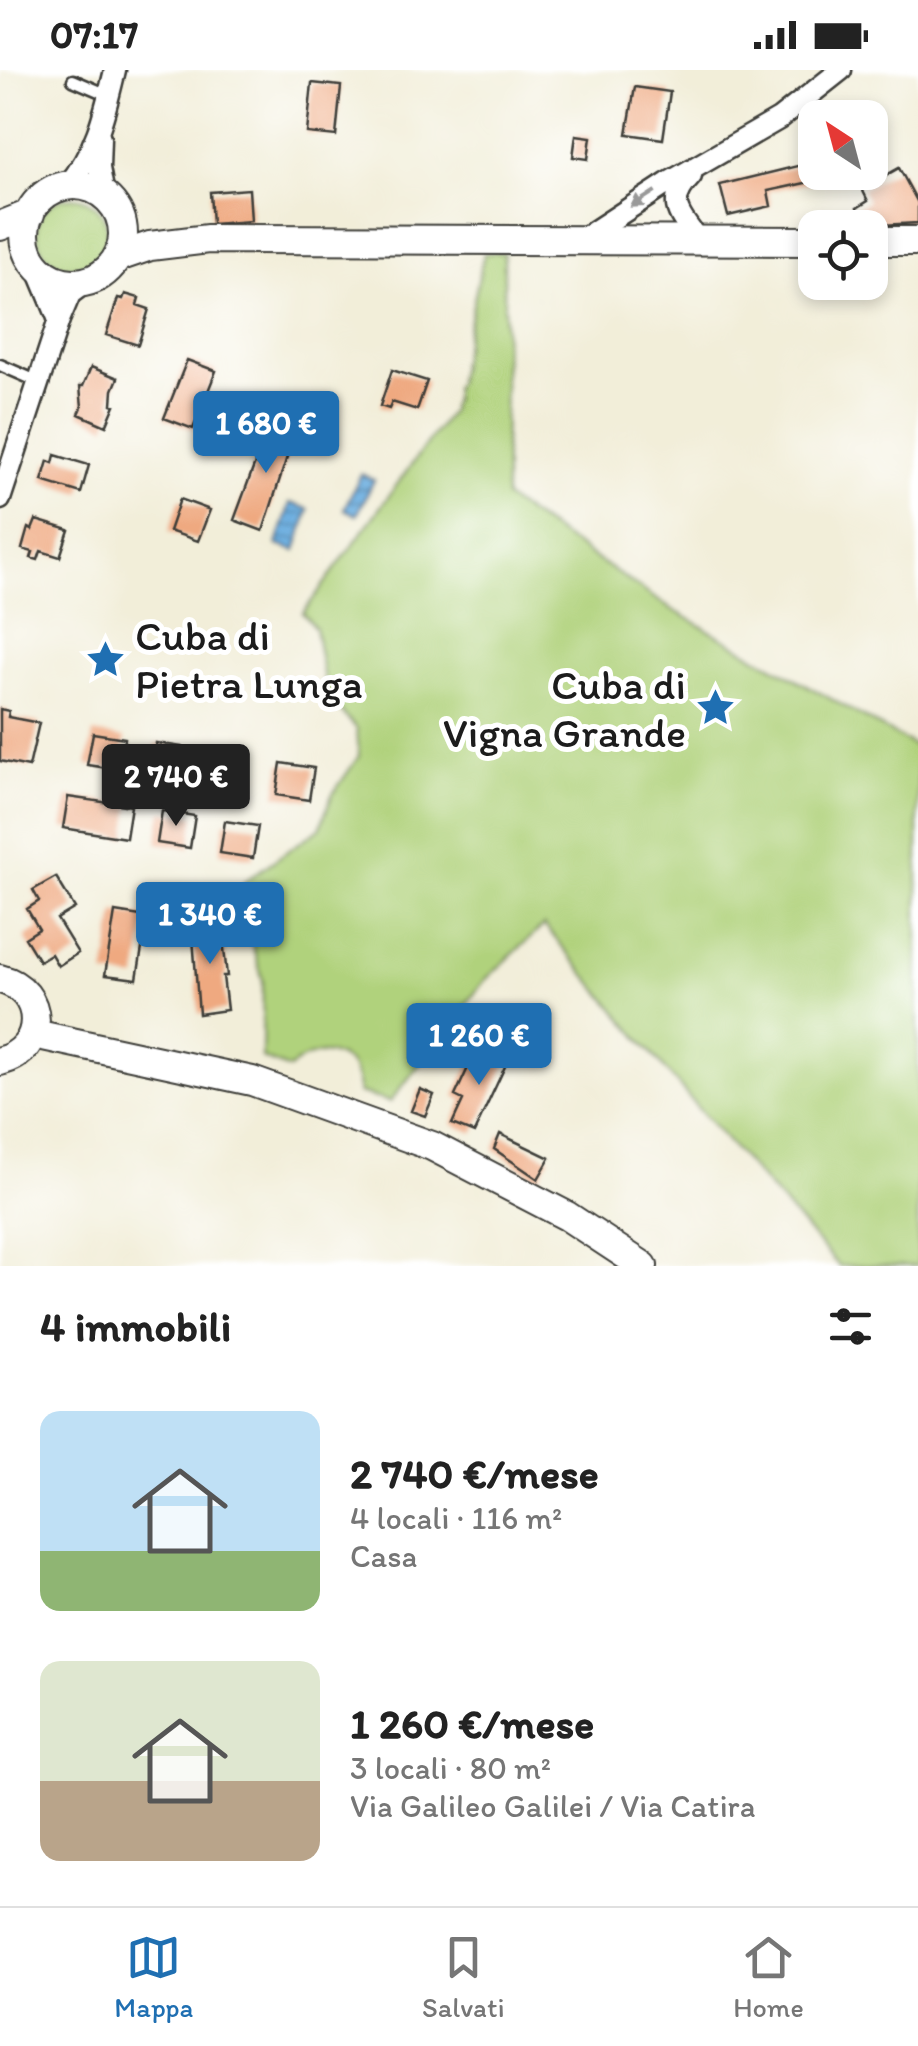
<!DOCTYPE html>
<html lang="it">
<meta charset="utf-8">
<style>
body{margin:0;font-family:Itim,sans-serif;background:#f2f2f2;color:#222;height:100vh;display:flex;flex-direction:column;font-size:38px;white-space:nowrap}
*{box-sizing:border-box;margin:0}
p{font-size:32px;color:#767676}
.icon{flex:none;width:55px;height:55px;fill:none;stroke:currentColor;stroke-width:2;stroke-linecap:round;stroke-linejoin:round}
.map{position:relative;height:1196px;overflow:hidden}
.drawer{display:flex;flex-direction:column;background:#fff;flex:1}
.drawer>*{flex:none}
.needle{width:65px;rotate:324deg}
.controls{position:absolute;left:798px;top:30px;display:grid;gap:20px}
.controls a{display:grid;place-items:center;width:90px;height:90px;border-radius:20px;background:#fff;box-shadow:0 5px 15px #0003;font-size:50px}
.price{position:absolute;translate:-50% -85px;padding:0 22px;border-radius:10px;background:#1f6fb2;color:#fff;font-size:32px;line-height:65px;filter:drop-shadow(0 2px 5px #0008)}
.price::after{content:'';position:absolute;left:50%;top:60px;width:30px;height:22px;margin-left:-15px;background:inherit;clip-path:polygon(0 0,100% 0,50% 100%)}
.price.selected{background:#222;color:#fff}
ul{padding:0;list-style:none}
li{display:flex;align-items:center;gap:30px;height:250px;padding:0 40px}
li span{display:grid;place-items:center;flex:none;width:280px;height:200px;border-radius:20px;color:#555}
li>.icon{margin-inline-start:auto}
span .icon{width:120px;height:120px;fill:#fffc;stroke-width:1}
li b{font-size:42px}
h2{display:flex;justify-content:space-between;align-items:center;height:120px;padding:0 40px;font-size:42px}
.status{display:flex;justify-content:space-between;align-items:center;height:70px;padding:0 50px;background:#fff;direction:ltr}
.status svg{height:28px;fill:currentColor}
.dock{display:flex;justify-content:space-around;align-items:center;height:140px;border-top:2px solid #e0e0e0;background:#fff;font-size:28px;color:#767676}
.dock a{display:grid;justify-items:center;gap:5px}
.dock .selected{color:#1f6fb2}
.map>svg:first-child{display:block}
.green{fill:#b0d27b;stroke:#66774c;stroke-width:2.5}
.water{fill:url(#water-rules);stroke:#44657e;stroke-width:2.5}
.building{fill:#efa980}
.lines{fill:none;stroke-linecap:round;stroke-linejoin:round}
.lane-casing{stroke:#3c3c38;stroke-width:15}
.street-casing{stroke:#3c3c38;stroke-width:25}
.secondary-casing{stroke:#3c3c38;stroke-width:32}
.lane{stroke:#fff;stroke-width:10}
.street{stroke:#fff;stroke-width:20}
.secondary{stroke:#fff;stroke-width:28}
.oneway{fill:#999}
.labels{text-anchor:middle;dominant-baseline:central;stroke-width:10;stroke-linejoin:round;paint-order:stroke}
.poi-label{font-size:42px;fill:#1c1c1c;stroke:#fff;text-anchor:start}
</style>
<div class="status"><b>07:17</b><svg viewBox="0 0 49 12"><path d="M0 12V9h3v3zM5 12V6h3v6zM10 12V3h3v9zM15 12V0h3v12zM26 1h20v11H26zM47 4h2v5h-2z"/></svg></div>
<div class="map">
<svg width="918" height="1196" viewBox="0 0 918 1196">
<defs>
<pattern id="water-rules" width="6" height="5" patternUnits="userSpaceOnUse" patternTransform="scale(2.5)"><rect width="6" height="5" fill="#6caee0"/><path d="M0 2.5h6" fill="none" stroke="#588db5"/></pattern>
</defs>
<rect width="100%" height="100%" fill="#fff"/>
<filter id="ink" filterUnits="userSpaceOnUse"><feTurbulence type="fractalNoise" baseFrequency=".01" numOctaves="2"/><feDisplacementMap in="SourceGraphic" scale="20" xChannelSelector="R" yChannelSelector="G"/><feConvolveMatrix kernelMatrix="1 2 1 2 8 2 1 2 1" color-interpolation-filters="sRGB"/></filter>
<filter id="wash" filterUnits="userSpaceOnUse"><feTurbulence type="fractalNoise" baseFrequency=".0048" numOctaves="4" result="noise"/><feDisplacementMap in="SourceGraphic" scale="40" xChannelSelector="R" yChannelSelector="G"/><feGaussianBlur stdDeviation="2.25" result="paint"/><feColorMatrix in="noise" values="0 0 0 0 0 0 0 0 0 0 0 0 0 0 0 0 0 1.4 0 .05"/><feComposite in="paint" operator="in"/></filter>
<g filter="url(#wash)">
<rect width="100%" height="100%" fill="#f2eed9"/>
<path class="green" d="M37 162a35 35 0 1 1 70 0a35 35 0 1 1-70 0Z
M484 183H504L505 428 668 537 918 678V1196H839L701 1042 544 855 485 910 390 1032 359 1023C358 979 317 973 289 999L262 988 263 910 238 829 245 811 320 758 332 725 359 686 357 659 327 626 315 558 303 543 450 342Z"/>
<path class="water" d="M361 404 374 410 357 445 344 439Z
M290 433 309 439 296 481 277 475Z"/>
<g id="blocks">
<path class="building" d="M312 13 341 16 336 66 307 63Z
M635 17 670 22 663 69 627 64Z
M576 65 591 67 588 89 573 87Z
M815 86V102H820L810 112 768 121 771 136 728 146 720 115 806 94Z
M899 98 918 133V153L881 155 876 146 864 152 857 138 868 131 862 119Z
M249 119 251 151 212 154 210 122Z
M125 224 139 228 137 235 149 239 138 275 106 265 118 228 123 229Z
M187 290 216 301 193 359 164 348Z
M91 297 118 308 113 320 112 334 115 335 106 356 79 344 82 337 80 316H83Z
M392 300 427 311 417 340 392 332 389 339 380 336Z
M271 350 296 359 263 461 234 450Z
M55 385 89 395 81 423 42 411 48 391 53 393Z
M180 429 210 440 198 471 169 461Z
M36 450 69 460 60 487 41 481 38 490 31 488 33 482 22 479 28 458 32 460Z
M0 639 9 641 8 647 39 653 29 697 0 691Z
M93 663 125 668 121 700 87 695Z
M156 673 189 678 183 710 151 705Z
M218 683 250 688 246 721 213 715Z
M281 693 314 698 309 730 276 725Z
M68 727 131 736 126 768 63 758Z
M162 741 195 746 190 778 157 773Z
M225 751 258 756 253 788 220 783Z
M56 807 75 838 57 849 78 883 58 896 51 884 39 891 25 868 39 859 27 839 39 831 33 820Z
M115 842 147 847 137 909 105 905Z
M221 851 227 906H223L227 940 199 944 192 855Z
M484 977 509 988 474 1063 452 1054 463 1030 455 1026 473 987 478 990Z
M420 1019 434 1025 425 1046 411 1041Z
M500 1064 550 1088 538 1109 494 1079Z"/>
</g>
</g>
<g filter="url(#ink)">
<use href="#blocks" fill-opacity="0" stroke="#3c3c38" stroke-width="2.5"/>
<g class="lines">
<defs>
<path id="lane" d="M73 10 108 25
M0 295 39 312"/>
<path id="street" d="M100 68 99 98 104 125
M691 106C665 133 679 145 699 171
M67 116C96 83 105 42 115 0
M584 168 668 113 779 49 841 0
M36 195 59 250
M0 429 59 250 70 224 86 212"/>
<path id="secondary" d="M25 164a49 49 0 1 1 98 0a49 49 0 1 1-98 0Z
M0 156 30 144
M870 171H918
M118 187 150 176 208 169 815 171
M0 909C46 920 47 980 0 991
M34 964 252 1011 432 1076 567 1146 643 1196"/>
</defs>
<use href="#lane" class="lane-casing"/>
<use href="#street" class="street-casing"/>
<use href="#secondary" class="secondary-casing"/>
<use href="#lane" class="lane"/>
<use href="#street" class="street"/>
<use href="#secondary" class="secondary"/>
</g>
<defs><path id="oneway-solid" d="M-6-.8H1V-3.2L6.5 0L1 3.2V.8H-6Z" transform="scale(2.5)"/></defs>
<use class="oneway" href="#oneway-solid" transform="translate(643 129) rotate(147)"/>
</g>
<defs>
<symbol id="sight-bare" viewBox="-9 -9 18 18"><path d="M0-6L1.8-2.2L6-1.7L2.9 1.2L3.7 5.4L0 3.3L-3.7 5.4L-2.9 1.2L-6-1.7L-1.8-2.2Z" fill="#1f6fb2" stroke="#fff" stroke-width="2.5" paint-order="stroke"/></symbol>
</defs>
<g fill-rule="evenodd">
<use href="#sight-bare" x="78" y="562" width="55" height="55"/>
<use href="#sight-bare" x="688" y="610" width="55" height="55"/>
</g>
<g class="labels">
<g class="poi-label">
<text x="135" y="565">Cuba di<tspan x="135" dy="48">Pietra Lunga</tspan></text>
<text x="686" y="614" text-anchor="end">Cuba di<tspan x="686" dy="48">Vigna Grande</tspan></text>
</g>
</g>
</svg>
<div class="controls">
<a><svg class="needle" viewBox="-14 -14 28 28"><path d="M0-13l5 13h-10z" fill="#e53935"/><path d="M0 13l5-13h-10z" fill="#767676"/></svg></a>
<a><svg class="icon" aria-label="locate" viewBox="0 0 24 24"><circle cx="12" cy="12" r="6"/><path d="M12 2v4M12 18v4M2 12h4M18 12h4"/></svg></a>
</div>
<b class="price" style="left:266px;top:406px">1 680 €</b>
<b class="price selected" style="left:176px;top:759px">2 740 €</b>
<b class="price" style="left:210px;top:897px">1 340 €</b>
<b class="price" style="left:479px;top:1018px">1 260 €</b>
</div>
<section class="drawer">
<h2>4 immobili<svg class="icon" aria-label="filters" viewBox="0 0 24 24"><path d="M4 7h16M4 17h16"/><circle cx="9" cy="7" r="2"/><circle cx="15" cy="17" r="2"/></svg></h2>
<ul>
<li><span style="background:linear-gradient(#bfe0f5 70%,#8fb573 0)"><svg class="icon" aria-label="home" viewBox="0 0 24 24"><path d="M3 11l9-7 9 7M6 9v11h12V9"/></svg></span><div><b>2 740 €/mese</b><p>4 locali · 116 m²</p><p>Casa</p></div></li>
<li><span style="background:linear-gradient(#dfe7d0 60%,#b9a48a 0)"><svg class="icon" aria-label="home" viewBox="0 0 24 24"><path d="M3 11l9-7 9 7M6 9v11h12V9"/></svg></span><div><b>1 260 €/mese</b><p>3 locali · 80 m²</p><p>Via Galileo Galilei / Via Catira</p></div></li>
</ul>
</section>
<nav class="dock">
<a class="selected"><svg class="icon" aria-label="map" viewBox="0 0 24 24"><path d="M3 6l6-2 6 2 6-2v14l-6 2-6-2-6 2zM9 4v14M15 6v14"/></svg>Mappa</a>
<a><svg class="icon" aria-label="saved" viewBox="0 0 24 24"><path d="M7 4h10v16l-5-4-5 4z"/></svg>Salvati</a>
<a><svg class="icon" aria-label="home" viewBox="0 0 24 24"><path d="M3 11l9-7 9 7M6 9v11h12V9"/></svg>Home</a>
</nav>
